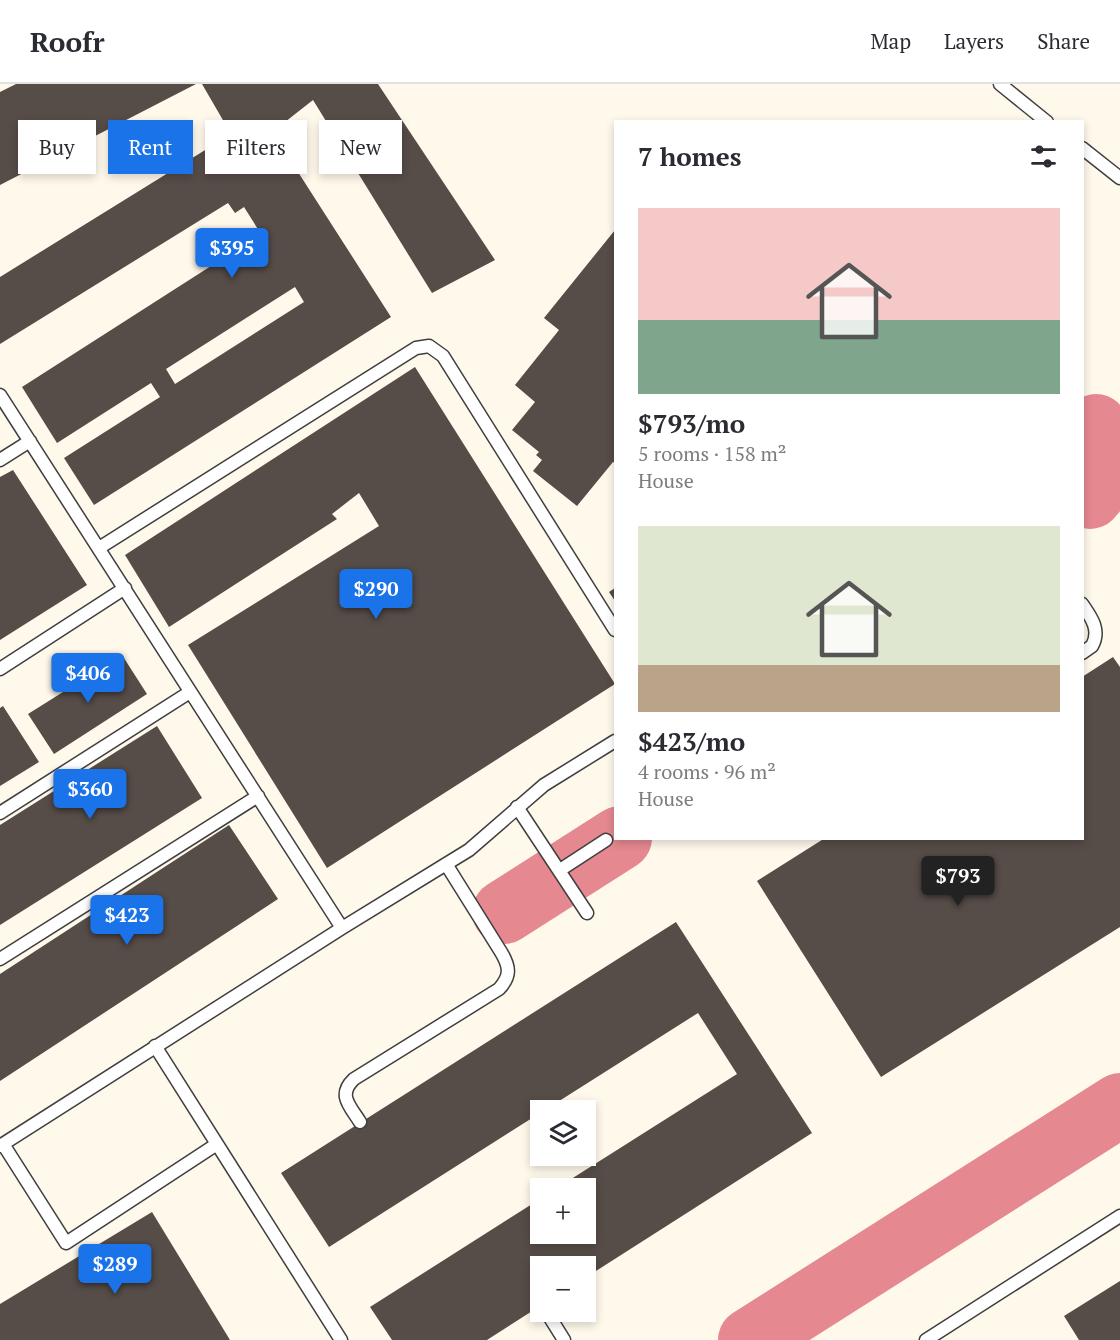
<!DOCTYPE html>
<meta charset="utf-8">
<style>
body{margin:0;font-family:"PT Serif",serif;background:#f7f7f7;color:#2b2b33;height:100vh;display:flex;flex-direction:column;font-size:22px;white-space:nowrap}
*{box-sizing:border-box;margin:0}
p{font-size:20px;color:#7c7c81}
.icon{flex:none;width:33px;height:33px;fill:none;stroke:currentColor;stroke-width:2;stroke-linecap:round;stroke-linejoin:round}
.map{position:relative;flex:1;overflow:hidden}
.panel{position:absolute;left:614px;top:36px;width:470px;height:720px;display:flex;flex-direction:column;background:#fff;border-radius:0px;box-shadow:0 3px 9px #0003}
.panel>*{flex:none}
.banner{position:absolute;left:18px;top:36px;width:506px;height:54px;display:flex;gap:12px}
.fabs{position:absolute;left:530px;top:1016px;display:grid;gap:12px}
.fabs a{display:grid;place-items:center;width:66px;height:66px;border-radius:0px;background:#fff;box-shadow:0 3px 9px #0003;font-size:30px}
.price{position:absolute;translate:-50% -51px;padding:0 14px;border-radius:6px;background:#1a73e8;color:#fff;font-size:20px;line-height:39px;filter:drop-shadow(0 2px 3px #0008)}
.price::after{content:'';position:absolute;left:50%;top:36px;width:18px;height:14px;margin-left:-9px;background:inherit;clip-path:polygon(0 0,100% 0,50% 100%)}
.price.selected{background:#222;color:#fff}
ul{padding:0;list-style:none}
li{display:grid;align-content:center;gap:12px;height:318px;padding:0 24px}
li span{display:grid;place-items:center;height:186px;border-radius:0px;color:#555}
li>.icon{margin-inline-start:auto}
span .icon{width:108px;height:108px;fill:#fffc;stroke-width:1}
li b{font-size:26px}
h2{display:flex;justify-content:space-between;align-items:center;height:72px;padding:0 24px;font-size:26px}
.chip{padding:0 21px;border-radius:0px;background:#fff;box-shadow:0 3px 9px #0003;font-size:21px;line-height:54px}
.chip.selected{background:#1a73e8;color:#fff}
header{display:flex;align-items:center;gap:36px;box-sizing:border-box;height:84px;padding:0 30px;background:#fff;border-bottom:2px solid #e1e1e2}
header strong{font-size:28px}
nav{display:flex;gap:33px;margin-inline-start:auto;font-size:21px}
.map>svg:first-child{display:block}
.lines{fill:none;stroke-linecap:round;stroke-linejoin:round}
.taxiway{stroke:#e58890;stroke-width:64}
.building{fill:#564c48;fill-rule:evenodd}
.lane-casing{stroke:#3f3f3f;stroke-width:15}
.lane{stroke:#fff;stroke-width:12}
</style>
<header>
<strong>Roofr</strong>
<nav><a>Map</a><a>Layers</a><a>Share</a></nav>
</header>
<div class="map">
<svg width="1120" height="1256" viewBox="0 0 1120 1256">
<rect width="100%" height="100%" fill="#fff9ec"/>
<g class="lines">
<path class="taxiway" d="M1090 413C1110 393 1111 364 1096 342
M504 828 620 754
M750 1256 1120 1021"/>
</g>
<path class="building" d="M16 0H196L0 101V8Z
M202 0H378L495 176 432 209 313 16 271 49 263 38 257 42 282 78 289 74 391 233 94 421 64 374 160 313 151 299 57 359 22 303 261 150 244 123 235 129 228 119 0 260V193L231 50ZM295 203 304 218 175 300 166 285Z
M615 146V379L613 378 577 422 533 387 542 376 536 371 539 368 512 346 535 318 515 301 559 246 544 234Z
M415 283 615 600 327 784 188 561 379 442 359 409 332 430 337 435 169 543 125 471Z
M13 386 87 501 0 556V393Z
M615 504V517L609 508Z
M122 571 147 610 54 670 28 630Z
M1113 573 1120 583V843L881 993 757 797 825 754H1082V593Z
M3 622 39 678 0 702V624Z
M157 642 202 714 0 841V741Z
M229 741 278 815 0 997V890Z
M676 838 812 1049 585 1194V1182H540V1222L487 1256H392L370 1223 540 1115V1149H585V1104H557L737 990 698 929 545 1026H540V1029L329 1163 281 1089Z
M152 1128 230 1256H0V1220Z
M1120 1197V1256H1079L1064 1232Z"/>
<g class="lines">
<defs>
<path id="lane" d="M1000 0 1047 38
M1082 64 1120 94
M0 311 342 844
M0 376 30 357
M99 464 416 264 429 262 443 272 615 546
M1082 520C1091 533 1101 546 1092 562L1082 569
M0 585 125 504
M517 723 587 829
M0 729 190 608
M560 786 606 756
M0 875 258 712
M155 962 341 1256
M360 1038C350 1022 337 1011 354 995L499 905C511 892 510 883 501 868L446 780
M3 1060 66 1159 217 1060
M0 1062 342 844 469 766 544 701 615 657
M546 1227 564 1256
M926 1256 1120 1132"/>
</defs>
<use href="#lane" class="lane-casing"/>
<use href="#lane" class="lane"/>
</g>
</svg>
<div class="fabs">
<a><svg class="icon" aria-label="layers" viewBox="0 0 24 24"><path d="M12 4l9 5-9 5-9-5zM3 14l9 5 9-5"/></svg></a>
<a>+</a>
<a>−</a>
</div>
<b class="price" style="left:232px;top:195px">$395</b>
<b class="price" style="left:376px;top:536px">$290</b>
<b class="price" style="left:88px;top:620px">$406</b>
<b class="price" style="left:90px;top:736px">$360</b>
<b class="price selected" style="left:958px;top:823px">$793</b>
<b class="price" style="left:127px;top:862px">$423</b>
<b class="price" style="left:115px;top:1211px">$289</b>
<div class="banner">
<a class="chip">Buy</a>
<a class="chip selected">Rent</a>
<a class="chip">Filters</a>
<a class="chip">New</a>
</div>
<section class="panel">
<h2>7 homes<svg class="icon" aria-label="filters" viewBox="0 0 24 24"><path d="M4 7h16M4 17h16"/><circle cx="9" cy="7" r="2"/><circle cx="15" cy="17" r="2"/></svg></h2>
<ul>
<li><span style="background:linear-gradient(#f6c9c9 60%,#7fa58c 0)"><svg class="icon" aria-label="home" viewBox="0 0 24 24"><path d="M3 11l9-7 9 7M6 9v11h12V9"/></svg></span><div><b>$793/mo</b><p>5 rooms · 158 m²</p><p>House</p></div></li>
<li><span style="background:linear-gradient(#dfe7d0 75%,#b9a48a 0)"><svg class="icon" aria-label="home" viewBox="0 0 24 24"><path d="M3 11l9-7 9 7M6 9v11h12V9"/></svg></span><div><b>$423/mo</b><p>4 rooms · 96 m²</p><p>House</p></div></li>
</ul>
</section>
</div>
